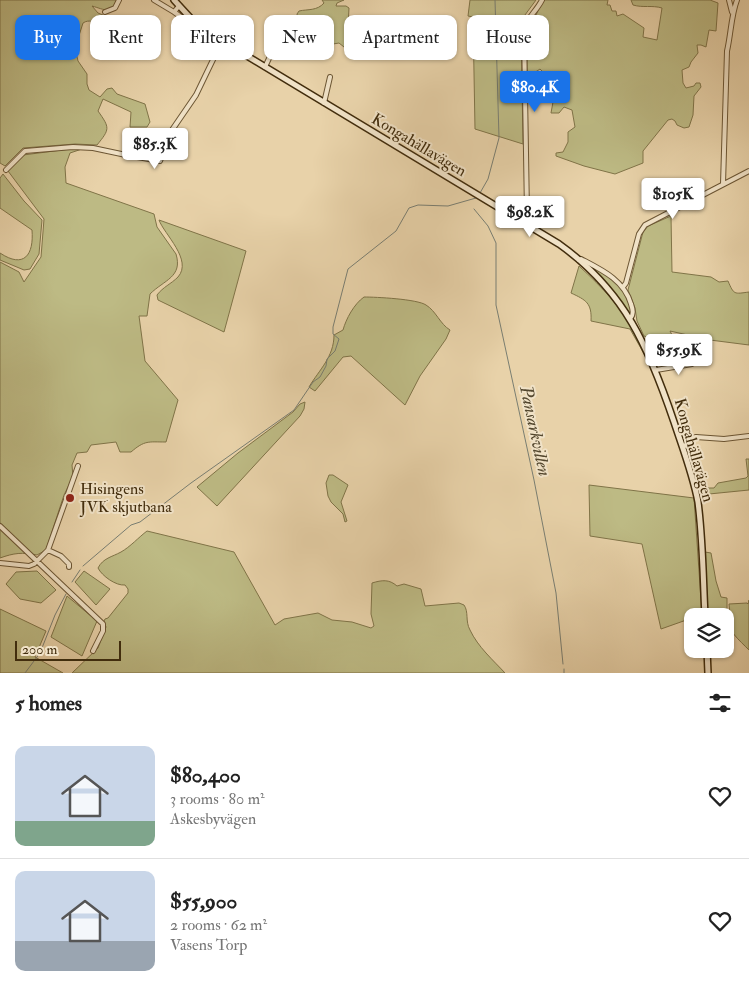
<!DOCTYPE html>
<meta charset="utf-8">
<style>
body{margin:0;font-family:"IM FELL Double Pica",serif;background:#f6f6f6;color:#222;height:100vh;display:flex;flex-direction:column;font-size:19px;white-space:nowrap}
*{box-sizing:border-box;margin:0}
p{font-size:16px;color:#767676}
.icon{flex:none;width:28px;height:28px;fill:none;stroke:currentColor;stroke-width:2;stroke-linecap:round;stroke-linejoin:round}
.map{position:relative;height:673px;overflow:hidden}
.details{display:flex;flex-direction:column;background:#fff;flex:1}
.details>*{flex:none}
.guide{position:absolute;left:15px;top:15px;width:720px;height:45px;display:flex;gap:10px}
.fabs{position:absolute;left:684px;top:608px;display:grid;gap:10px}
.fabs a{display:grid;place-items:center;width:50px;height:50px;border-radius:10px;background:#fff;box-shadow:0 1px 4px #0004;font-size:25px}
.scale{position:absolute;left:15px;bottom:12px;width:106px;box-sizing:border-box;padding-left:5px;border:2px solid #422d0d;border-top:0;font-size:14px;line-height:18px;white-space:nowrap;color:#422d0d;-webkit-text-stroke:4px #f0e2c7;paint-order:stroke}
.price{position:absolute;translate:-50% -42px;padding:0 11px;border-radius:5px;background:#fff;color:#222;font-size:16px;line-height:32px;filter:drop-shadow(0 1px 2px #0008)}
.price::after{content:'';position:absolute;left:50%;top:30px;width:15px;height:11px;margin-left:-8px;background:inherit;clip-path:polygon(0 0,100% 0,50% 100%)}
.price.selected{background:#1a73e8;color:#fff}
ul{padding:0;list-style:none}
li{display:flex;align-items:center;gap:15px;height:125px;padding:0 15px}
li+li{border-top:1px solid #e0e0e0}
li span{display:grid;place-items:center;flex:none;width:140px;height:100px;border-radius:10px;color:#555}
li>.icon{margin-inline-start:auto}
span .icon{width:60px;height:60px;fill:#fffc;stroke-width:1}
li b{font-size:21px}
h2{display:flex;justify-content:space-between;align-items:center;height:60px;padding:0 15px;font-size:21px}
.pill{padding:0 18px;border-radius:10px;background:#fff;box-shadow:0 1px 4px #0004;font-size:18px;line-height:45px}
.pill.selected{background:#1a73e8;color:#fff}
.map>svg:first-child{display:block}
.green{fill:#bdba84;stroke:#807448}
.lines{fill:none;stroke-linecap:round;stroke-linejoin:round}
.stream{stroke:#797e72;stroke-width:1}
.street-casing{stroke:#6c5634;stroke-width:6}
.secondary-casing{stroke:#422d0d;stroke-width:8}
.street{stroke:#f0e2c7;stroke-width:4}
.secondary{stroke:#f0e2c7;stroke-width:5}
.poi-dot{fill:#8f2418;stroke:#f0e2c7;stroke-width:2}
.labels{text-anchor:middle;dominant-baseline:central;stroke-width:4;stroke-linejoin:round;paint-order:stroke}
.street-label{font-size:16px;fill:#422d0d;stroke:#f0e2c7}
.poi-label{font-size:16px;fill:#422d0d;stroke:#f0e2c7;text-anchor:start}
.water-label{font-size:18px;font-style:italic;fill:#54482f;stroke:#f0e2c7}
</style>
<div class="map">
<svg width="749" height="673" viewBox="0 0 749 673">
<rect width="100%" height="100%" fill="#e8d2a9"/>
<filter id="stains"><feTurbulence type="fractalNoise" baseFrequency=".004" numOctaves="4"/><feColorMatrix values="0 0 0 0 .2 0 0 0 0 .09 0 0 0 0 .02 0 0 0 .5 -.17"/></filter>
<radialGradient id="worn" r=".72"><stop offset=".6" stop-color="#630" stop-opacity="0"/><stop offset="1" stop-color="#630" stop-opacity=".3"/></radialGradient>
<path class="green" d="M0 0H118C109 14 106 10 92 6L98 13 103 15 100 25C94 22 89 19 83 23L75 48 78 61 87 74V84L89 90 100 97 107 89 112 88 117 94 145 104 150 122 147 127H130L131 112 103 99 98 111C110 128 110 129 97 145L75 144 23 148 5 166 0 163Z
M322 0H344L337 3 336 6H346L349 8 347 46 344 47 339 43 327 45 322 33 318 28 315 29 306 44 300 43 289 25 288 18 291 17 295 22 298 20 297 14 299 11C308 9 317 11 324 3Z
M470 0H536L522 19 521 25 523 144 475 129 473 17 468 16Z
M543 0H608L607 5H610L612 11H616L617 16 623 14 644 28 643 37 657 40 662 8C652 5 643 8 633 5L631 0H710L718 3 716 31 709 30 706 47 701 45H697L698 53 691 62 689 67 682 70 683 83 686 88 694 86 696 83H700L701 87 694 96 693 115 689 127 684 128 677 125 675 121 672 119 668 120 643 151V163L615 174 584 166 556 156V153L563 152 568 142V132L575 127 572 110 564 107 559 113H551L553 102 540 94 537 89 542 71 540 69 534 73 527 72V50L530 28Z
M70 149H82L70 153 65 167 66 183 154 214 157 227 176 254C183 277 164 280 150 294L147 316H139L145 361 178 400 166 442C148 442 145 440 131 452H120L116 442 91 445 87 452 77 453 72 465 73 477 64 495 46 550 37 555C22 552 14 553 0 558V262L19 272 24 282 41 257 44 219 8 171 23 155Z
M3 174 24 201 42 220 39 254 30 269 24 270 0 260V253C24 269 34 255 32 230L0 208V178Z
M671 216 672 272 711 277 719 282 728 281C734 295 734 294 749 292V345L710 340 670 331 674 339 672 341 666 335H663L652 342 651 339 644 336 637 321 635 308 628 290 643 232 648 226Z
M159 220 246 251 224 332 158 300 157 295C163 287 171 284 178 277 193 260 164 234 159 220Z
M586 262C611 277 624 284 632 313L630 314 611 289Z
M579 266C603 288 623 309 638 338 641 345 645 352 647 359L630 329 591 321C592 303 586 300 571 293Z
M364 297C376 297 417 299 426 305 436 311 440 324 450 330L446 339 420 376 405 405 351 356 343 357 315 391 309 387C319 370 334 357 334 335L343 330C346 319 354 304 364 297Z
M305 402 304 409 300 416 217 506 197 487 238 453 293 412 300 404Z
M746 459H749V490L699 495 697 487 705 486 709 488H714L718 483 746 478 748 476Z
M329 475H333L348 485 341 502 347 521 345 522 343 514 331 502 328 496 326 483Z
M589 485 694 498 702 615 692 616V618L661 629 642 544 590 536Z
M147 531 234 552 275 625 284 619 318 613 332 620 352 622 371 628 374 626 371 614 372 583C382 580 389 579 397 586L404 584 421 589 425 606 459 603 464 605C469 612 465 621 470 630 478 647 493 660 505 673H72L98 648 106 627 104 621 105 619 108 618 128 593V589L125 585C116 586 102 576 98 568 103 558 112 557 121 552 130 547 139 537 147 531Z
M705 552 711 553 716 581 721 597 727 598V611L725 616 730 614 729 604 747 603 748 604 749 600V650C739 640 728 631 725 616H708Z
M37 571 56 590 41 603 20 599 6 584 16 572Z
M84 571 110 589 96 605 75 582Z
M67 596 97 621 82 656 51 637Z
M0 609 46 631 35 657 63 673H0Z"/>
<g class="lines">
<path class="stream" d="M480 193 488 179 499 138 495 0
M474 209 488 226 496 243V305L534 480 556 593 563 664
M83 566 131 525 140 522 191 483 294 410 313 382 320 377 326 366 327 359 335 351 339 339 333 334V327L348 269 396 231 409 208 418 205 448 206 476 198
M72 582 80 570
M564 669V673
M25 673 40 653 55 615 66 594"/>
<defs>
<path id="street" d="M154 0 174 12
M729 0 732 12
M179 6 174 12 184 19 189 16
M105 12 115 8 119 0
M214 36 217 27
M224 42 231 29
M265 67 272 52
M324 103 330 77
M6 170 25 151 73 147 93 148 126 155 160 161 172 130 196 95 222 41
M723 184 727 51C731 34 731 16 737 0
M525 224 527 213 524 32C526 18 536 12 542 0
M579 260 581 259C602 270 624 280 631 304 633 310 634 314 630 319
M623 287 626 283 639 234 645 225 749 171
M656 370 692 364
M683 447C689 444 690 438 696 437L724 439 749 436
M0 526 103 624V631L93 651
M48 550 61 556 69 564V567
M0 563 29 566 34 564 48 550 78 466"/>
<path id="secondary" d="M174 0 195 23 214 36 559 244C625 291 649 348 674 422 683 449 693 475 698 502 703 540 703 578 705 616
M707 649 708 673"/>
</defs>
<use href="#street" class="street-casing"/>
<use href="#secondary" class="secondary-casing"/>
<use href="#street" class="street"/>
<use href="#secondary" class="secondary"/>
</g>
<circle class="poi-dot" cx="70" cy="498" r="5"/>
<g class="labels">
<g class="street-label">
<text transform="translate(419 145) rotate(31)">Kongahällavägen</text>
<text transform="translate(694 450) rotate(74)">Kongahällavägen</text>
</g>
<g class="poi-label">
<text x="80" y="489">Hisingens<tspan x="80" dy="18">JVK skjutbana</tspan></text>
</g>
<g class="water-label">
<text transform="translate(535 431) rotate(78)">Pansarkvillen</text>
</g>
</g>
<rect width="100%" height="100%" filter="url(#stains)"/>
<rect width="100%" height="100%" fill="url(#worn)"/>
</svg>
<div class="fabs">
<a><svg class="icon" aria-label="layers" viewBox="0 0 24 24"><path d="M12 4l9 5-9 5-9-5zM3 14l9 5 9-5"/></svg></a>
</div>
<div class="scale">200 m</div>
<b class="price selected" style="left:535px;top:113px">$80.4K</b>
<b class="price" style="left:155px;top:170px">$85.3K</b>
<b class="price" style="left:673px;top:220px">$105K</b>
<b class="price" style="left:530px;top:238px">$98.2K</b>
<b class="price" style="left:679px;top:376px">$55.9K</b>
<div class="guide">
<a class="pill selected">Buy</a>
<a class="pill">Rent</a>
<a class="pill">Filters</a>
<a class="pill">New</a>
<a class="pill">Apartment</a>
<a class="pill">House</a>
</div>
</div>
<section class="details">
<h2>5 homes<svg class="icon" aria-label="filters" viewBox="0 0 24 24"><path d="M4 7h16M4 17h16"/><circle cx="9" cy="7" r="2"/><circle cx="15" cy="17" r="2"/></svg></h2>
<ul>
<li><span style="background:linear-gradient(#c9d6e8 75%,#7fa58c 0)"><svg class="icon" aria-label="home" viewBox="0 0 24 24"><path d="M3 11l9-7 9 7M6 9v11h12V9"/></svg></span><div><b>$80,400</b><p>3 rooms · 80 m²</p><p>Askesbyvägen</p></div><svg class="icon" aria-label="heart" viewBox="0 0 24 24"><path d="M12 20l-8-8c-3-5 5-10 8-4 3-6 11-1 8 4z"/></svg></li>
<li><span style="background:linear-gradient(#c9d6e8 70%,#9aa5b1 0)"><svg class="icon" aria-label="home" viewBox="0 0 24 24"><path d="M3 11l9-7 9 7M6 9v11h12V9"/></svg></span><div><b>$55,900</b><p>2 rooms · 62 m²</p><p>Vasens Torp</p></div><svg class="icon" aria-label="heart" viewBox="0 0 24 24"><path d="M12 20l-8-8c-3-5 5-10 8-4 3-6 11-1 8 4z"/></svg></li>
</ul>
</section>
